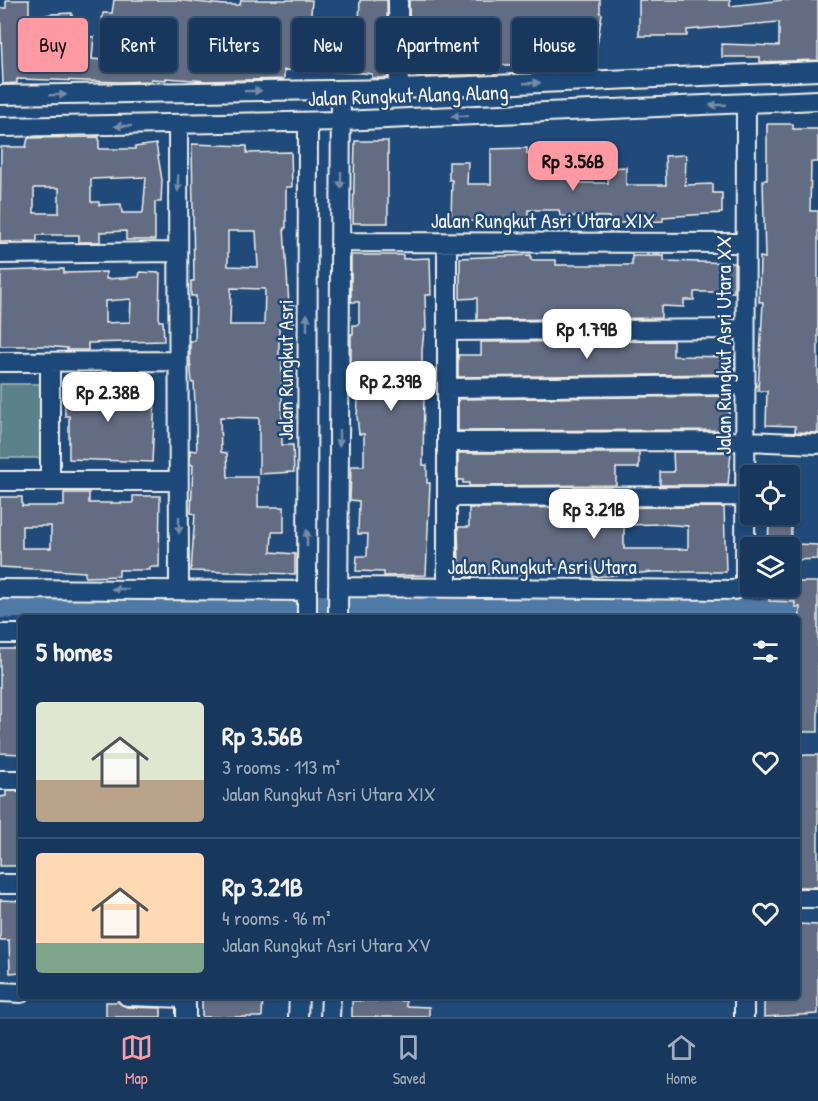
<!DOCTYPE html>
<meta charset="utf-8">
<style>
body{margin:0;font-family:"Patrick Hand",sans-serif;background:#203f62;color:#f1f3f6;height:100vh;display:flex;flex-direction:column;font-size:22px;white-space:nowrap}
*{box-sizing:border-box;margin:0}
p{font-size:20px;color:#9eacbb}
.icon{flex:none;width:33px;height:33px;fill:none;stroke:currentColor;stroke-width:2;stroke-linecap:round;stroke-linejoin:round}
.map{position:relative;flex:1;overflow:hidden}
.side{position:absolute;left:18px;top:615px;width:782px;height:384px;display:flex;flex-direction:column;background:#17385c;border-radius:6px;box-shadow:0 2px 4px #0004,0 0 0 2px #365272}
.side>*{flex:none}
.hud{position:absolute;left:18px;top:18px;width:783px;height:54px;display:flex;gap:12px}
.buttons{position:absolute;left:740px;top:465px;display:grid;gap:12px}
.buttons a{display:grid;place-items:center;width:60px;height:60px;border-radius:6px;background:#17385c;box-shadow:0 2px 4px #0004,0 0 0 2px #365272;font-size:30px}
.price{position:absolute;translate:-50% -51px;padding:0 14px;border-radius:12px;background:#fff;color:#222;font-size:20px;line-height:39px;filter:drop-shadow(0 2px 3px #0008)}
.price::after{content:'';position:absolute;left:50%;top:36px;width:18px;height:14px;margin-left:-9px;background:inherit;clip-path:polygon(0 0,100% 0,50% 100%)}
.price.active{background:#ff9aa2;color:#111}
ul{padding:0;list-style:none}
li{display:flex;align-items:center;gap:18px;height:150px;padding:0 18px}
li+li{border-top:2px solid #365272}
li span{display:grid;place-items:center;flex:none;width:168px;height:120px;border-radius:6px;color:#555}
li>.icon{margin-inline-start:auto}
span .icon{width:72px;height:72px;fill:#fffc;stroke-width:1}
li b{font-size:26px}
h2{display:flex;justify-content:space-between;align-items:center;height:72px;padding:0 18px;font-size:26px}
.chip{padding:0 21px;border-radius:6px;background:#17385c;box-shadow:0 2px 4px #0004,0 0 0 2px #365272;font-size:21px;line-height:54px}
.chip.active{background:#ff9aa2;color:#111}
.dock{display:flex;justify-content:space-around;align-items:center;height:84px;border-top:2px solid #365272;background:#17385c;font-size:16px;color:#9eacbb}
.dock a{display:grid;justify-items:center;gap:3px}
.dock .active{color:#ff9aa2}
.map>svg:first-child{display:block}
.green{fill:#5a8288;stroke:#a7bab8;stroke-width:1.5}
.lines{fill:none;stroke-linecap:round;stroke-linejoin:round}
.river{stroke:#507aa5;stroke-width:26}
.building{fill:#626c82;stroke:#f4f1e8;stroke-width:1.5;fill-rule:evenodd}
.minor-casing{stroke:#f4f1e8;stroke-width:22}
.minor{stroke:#1f4a7a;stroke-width:18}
.oneway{fill:#748da6}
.labels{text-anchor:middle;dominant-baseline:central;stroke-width:5;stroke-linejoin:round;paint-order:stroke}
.street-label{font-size:21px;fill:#f4f1e8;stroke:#1f4a7a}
</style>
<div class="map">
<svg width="818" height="1017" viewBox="0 0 818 1017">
<rect width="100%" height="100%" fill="#1f4a7a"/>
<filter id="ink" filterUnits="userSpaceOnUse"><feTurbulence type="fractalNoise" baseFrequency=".0167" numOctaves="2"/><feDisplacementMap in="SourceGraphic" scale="12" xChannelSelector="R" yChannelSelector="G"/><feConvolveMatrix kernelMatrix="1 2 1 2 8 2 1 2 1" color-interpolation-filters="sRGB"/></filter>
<g filter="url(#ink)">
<path class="green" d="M0 384H44V458H0Z"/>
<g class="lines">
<path class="river" d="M0 605 818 613"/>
</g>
<path class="building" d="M6 0H29V19L51 14 72 13V35L94 37 92 59 115 61 118 30 101 29 103 13H112L114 0H176L225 5H240L241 0H312L309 42H327V44L358 43 360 0H387L388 78H372V74L363 73 284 70V79L207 81 166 78V80L151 79V81L121 82 17 79V83L3 84 0 8H6Z
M409 0H600V13L602 14 597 45 574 43 573 63 549 62V71L515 73V65H494L486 66V74L417 77V72L410 71Z
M639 0H730V6L784 0H818V60L760 62V57H722V44L779 46V22L687 30V36H639Z
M767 124H793V129H818V162H811L810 211H818V433L795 432V426L766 425 767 391H758L763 302H759L760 257 765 258 763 180H767Z
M99 137V149H135V147L156 144 162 180 161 202H155V240H126V231L100 232V242H79V235H37V241L0 242 1 147H26L28 138ZM146 177 143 213H122L121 204 99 205V202H91V179ZM34 188H59V213H34Z
M355 141H388V223H353Z
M192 144 247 146V153L291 152 292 187H286V228H284L289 305H294L293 323 279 322V356H282V445H293L294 472 259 474V418L220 417 221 452 227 453 228 477H258V507H284V532H272L271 552 295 554V574L191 571 195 514 191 513 193 465 190 464V450L197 451 194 383H192L190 359V341H195L196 296H191V281H194ZM228 231H256L258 267 228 266ZM231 288 265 289 264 325H230Z
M527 148V154H558V160H578L579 183H608V168L626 167V185H666L665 156 686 155 685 185 713 184V193H722V213L663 217V221L625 223H609V217L560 216 559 210H528V220L516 222 460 221V219H451L452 180H449V162H468L467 184H491V149Z
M351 255H403V259L430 258 431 295H425L426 330H424L422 351V374H428V391H424L423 465H427V483H430L426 575 384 576V572L356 571 357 556H367L368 534H358L359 501 350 500 351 466H364V434H359L357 416 360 368H351V334H353V325H359V302H351Z
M531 255V260H556V265H632V256H664V261L734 263V292H694V300H684V307L661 306V318L477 320V298L460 299V258Z
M64 269V273L106 272V279L139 277 140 272 160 273 159 321H163L164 341 88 343V350H67V348L45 346H0L1 271ZM131 299 130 322 105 323V301Z
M673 341V356L734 357V374L458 377V355H481V342Z
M112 378 113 397 155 399 152 462 69 459V416H65L64 380Z
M730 396 728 430 458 431V399Z
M673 452H731L728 485H660V472H674Z
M458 453H639V468H616V485L469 486V483H463V480H458Z
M64 493H89V503H133V496H160L159 567H150V570H119V576L85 577V572L0 567V497H22V506H64ZM22 526H51V548H22Z
M724 507 726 572H653L593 577V569H528V575L479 574V577L467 576 468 564H459L458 527H469V508ZM660 524 688 526V549H624V525Z
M769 521H791V548H768Z
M796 544 818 545V559L796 560Z
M795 582H818V732H796L800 607H795V602L769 601 770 586H795Z
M0 649H21V754L0 753Z
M807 755H818V887H796V756Z
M6 791H21V866H0V797L6 796Z
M0 900 21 901V972L10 973 9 940H0Z
M798 924 818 925V1014L764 1017V996H799Z
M202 996H263L262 1017H202Z
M352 1001H406V1006L429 1007V1017H352Z
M106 1002H118L127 1007 161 1008V1017H106Z"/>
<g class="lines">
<defs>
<path id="minor" d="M398 0 399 89
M0 95 399 89 818 71
M178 125 179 590
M0 127 341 121 818 100
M341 242 745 243
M447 243V587
M0 254 178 252
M447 331 745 329
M0 362 178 361
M50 362V481
M447 388 746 385
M447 442 746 441 818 444
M0 481H178
M447 497 746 496
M338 587 734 590 745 585 746 104
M0 589 307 591
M307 618 308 122
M338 618 341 90
M0 634H21
M0 780H21
M0 884H21
M796 898H818
M0 992 21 993
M127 996 186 998
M186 1017V996
M298 1017 299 996
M330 1017 331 996
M744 1017V996"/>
</defs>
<use href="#minor" class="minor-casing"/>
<use href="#minor" class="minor"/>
</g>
<defs><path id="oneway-solid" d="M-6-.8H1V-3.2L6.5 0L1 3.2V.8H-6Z" transform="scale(1.5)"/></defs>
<g class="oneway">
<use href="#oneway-solid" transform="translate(532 83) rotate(-2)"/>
<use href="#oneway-solid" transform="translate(253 91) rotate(-1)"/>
<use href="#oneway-solid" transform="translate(58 95) rotate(-1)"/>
<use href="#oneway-solid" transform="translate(718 105) rotate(178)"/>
<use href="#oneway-solid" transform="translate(460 116) rotate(178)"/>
<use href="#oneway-solid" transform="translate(123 126) rotate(179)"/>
<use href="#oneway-solid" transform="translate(341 180) rotate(90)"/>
<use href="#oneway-solid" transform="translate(178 183) rotate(90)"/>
<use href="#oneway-solid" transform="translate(307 322) rotate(-90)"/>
<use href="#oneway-solid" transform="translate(339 438) rotate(90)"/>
<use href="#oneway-solid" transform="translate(179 525) rotate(90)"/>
<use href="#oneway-solid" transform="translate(307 538) rotate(-90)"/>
<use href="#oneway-solid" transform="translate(120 589) rotate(-180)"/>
</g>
</g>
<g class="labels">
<g class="street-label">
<text transform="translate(408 95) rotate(-2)">Jalan Rungkut Alang Alang</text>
<text x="543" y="220">Jalan Rungkut Asri Utara XIX</text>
<text transform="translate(723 345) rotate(-90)">Jalan Rungkut Asri Utara XX</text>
<text transform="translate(285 370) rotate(-90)">Jalan Rungkut Asri</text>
<text x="542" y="566">Jalan Rungkut Asri Utara</text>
</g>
</g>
</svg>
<div class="buttons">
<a><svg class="icon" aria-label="locate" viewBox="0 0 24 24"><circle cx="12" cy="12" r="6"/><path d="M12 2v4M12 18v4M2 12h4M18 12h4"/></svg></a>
<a><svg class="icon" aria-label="layers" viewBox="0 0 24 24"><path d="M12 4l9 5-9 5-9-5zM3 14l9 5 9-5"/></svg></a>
</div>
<b class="price active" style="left:573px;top:192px">Rp 3.56B</b>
<b class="price" style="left:587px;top:360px">Rp 1.79B</b>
<b class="price" style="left:391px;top:412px">Rp 2.39B</b>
<b class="price" style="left:108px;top:423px">Rp 2.38B</b>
<b class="price" style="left:594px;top:540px">Rp 3.21B</b>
<div class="hud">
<a class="chip active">Buy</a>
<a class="chip">Rent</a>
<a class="chip">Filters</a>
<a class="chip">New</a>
<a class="chip">Apartment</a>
<a class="chip">House</a>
</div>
<section class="side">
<h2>5 homes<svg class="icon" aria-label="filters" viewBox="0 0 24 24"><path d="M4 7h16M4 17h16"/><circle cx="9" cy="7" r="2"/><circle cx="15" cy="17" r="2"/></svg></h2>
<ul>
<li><span style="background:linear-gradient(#dfe7d0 65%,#b9a48a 0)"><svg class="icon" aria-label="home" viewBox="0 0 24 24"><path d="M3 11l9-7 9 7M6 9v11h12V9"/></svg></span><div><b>Rp 3.56B</b><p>3 rooms · 113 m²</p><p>Jalan Rungkut Asri Utara XIX</p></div><svg class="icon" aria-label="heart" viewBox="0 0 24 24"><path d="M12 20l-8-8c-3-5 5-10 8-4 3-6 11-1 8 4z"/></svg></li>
<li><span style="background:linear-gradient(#ffd9b3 75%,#7fa58c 0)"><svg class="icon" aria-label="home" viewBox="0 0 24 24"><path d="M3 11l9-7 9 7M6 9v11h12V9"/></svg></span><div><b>Rp 3.21B</b><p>4 rooms · 96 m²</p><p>Jalan Rungkut Asri Utara XV</p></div><svg class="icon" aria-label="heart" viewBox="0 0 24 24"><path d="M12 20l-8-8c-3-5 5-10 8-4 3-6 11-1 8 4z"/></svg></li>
</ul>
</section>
</div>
<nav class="dock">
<a class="active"><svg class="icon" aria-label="map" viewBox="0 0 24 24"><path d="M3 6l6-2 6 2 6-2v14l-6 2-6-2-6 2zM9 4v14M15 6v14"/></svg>Map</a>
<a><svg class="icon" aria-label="saved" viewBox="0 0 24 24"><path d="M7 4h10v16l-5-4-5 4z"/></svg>Saved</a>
<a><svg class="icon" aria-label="home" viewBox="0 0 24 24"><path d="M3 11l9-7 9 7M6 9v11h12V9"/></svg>Home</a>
</nav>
